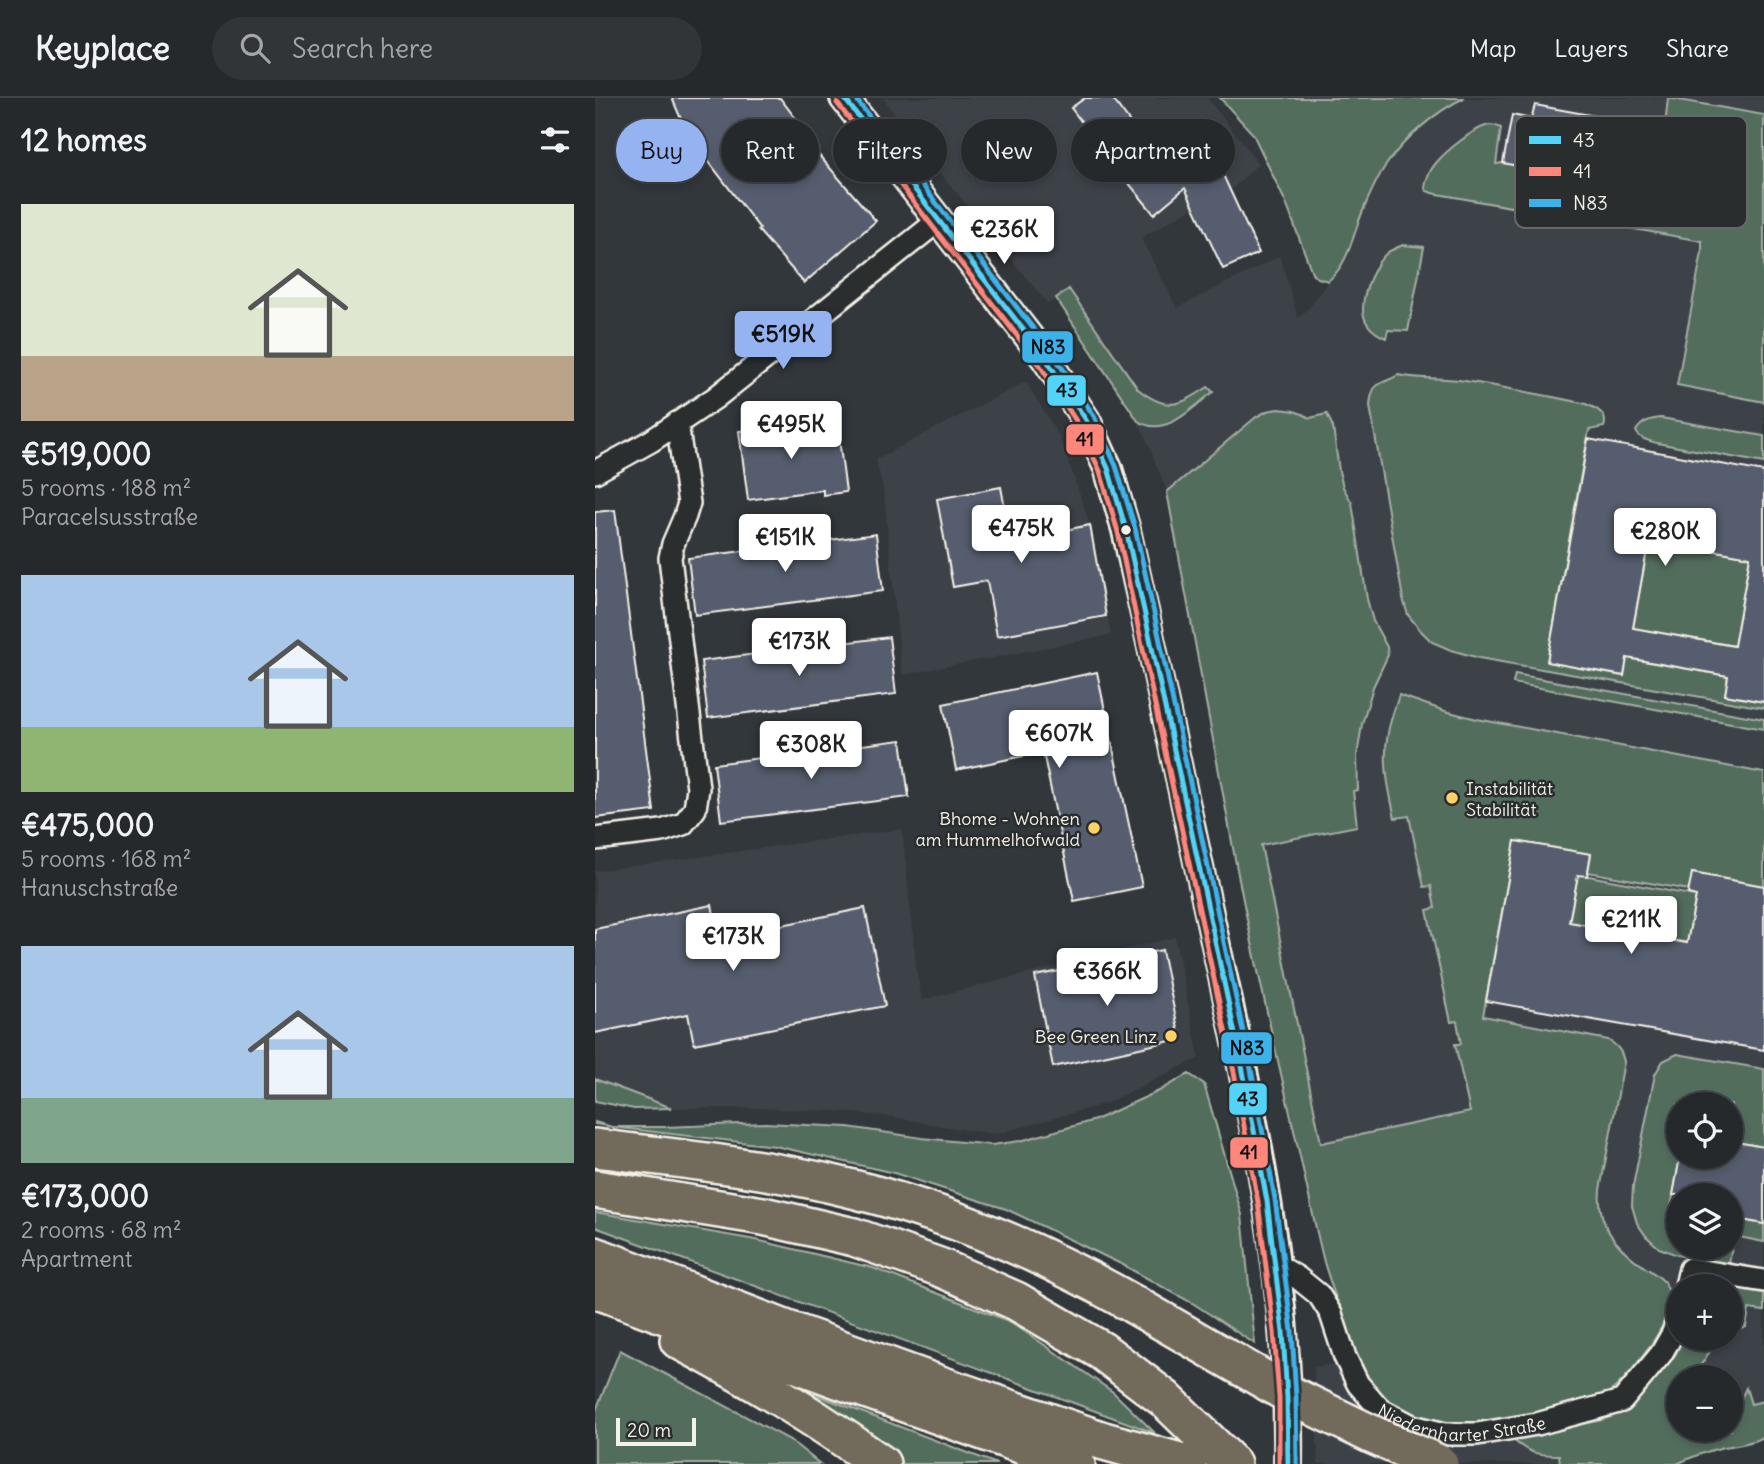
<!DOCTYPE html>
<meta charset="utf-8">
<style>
body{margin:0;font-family:Delius,sans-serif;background:#323538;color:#f1f3f6;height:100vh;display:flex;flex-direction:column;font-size:26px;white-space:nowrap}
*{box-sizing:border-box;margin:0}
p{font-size:23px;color:#a4a6a9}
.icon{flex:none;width:38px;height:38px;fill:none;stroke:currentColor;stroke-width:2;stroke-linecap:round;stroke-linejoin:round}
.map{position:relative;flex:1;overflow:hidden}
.side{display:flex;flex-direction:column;background:#26292c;width:595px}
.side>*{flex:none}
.hud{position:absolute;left:21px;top:21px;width:665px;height:63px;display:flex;gap:14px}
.fabs{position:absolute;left:1071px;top:994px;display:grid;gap:14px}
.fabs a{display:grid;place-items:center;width:77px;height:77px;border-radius:50%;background:#26292c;box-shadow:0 4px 10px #0003,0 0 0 2px #424548;font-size:35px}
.scale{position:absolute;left:21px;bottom:18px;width:80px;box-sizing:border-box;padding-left:7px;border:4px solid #f4f1e8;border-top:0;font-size:19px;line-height:24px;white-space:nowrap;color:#f4f1e8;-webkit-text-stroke:5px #2a2d2e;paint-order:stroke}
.price{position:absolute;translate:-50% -60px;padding:0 16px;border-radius:7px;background:#fff;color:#222;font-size:23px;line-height:46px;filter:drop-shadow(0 2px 4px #0008)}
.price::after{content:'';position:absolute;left:50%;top:42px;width:21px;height:16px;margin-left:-10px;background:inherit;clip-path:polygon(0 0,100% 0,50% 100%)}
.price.on{background:#95b2f1;color:#111}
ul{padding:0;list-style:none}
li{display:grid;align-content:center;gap:14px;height:371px;padding:0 21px}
li span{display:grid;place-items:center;height:217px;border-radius:0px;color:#555}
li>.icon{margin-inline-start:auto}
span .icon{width:126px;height:126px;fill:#fffc;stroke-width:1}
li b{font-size:30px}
h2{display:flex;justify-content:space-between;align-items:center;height:84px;padding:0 21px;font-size:30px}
.chip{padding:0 24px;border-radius:32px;background:#26292c;box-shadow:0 4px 10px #0003,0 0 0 2px #424548;font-size:24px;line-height:63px}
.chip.on{background:#95b2f1;color:#111}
header{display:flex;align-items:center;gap:42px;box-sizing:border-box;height:98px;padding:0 35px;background:#26292c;border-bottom:2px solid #424548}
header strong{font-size:33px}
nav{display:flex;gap:38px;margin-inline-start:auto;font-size:24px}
.search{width:490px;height:63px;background:#323538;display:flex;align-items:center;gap:18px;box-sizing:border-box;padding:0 24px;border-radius:38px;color:#a4a6a9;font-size:26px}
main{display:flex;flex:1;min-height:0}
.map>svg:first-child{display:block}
.built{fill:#3c424a;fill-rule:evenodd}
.green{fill:#536d5d;stroke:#a4afa2;stroke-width:2}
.building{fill:#545d6e;stroke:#f4f1e8;stroke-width:2;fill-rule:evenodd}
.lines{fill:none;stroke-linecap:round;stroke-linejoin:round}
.minor-casing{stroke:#f4f1e8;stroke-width:26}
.tertiary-casing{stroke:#f4f1e8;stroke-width:32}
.motorway-casing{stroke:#f4f1e8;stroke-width:42}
.minor{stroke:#2a2d2e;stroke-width:21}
.tertiary{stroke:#2a2d2e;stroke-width:26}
.motorway{stroke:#726b5a;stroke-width:37}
.motorway-bridge-casing{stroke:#f4f1e8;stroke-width:42;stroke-linecap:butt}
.motorway-bridge{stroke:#726b5a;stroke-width:37}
.bus-1-casing{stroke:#2a2d2e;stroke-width:10}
.bus-2-casing{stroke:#2a2d2e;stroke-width:10}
.bus-3-casing{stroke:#2a2d2e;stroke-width:10}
.bus-1{stroke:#52d3f7;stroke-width:5}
.bus-2{stroke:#fe867b;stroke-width:5}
.bus-3{stroke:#3cb2eb;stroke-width:5}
.bus-dot{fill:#f4f1e8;stroke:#2a2d2e;stroke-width:2.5}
.poi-dot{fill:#ffd166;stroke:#2a2d2e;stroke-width:2.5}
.labels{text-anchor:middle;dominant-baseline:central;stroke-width:5;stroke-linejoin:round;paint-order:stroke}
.poi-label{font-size:18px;fill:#f4f1e8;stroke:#2a2d2e;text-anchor:end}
.street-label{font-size:18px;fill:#f4f1e8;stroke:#2a2d2e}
.key{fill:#2a2d2e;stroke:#676866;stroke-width:2}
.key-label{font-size:19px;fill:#f4f1e8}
.line-badge{stroke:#2a2d2e;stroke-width:2.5}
.pale-badge-label{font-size:19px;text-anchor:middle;font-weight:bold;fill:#111}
</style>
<header>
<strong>Keyplace</strong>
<div class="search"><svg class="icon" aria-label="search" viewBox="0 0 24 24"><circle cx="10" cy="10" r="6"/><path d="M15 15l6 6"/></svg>Search here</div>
<nav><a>Map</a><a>Layers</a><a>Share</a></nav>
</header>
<main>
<section class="side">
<h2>12 homes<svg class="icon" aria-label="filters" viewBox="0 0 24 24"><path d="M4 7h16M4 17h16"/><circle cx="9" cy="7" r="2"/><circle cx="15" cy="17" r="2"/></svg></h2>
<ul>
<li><span style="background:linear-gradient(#dfe7d0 70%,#b9a48a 0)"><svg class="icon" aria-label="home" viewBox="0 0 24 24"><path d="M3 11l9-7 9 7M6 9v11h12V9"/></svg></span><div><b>€519,000</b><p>5 rooms · 188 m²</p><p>Paracelsusstraße</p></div></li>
<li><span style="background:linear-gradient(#a9c7e8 70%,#8fb573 0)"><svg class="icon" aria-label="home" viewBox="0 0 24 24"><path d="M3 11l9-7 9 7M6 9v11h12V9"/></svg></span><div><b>€475,000</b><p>5 rooms · 168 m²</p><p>Hanuschstraße</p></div></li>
<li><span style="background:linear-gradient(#a9c7e8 70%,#7fa58c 0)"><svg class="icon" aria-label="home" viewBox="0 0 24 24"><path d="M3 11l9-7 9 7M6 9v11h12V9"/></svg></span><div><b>€173,000</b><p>2 rooms · 68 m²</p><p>Apartment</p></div></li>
</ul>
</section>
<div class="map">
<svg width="1169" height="1366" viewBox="0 0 1169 1366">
<rect width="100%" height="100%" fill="#32373b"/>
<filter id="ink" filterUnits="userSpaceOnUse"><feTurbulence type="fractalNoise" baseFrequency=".0143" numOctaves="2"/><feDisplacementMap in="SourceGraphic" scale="14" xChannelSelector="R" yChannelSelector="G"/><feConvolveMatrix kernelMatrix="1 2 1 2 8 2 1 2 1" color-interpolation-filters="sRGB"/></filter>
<g filter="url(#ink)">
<path class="built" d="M288 0H612L645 41 663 66 635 93 599 109 546 140 582 210 685 158 703 220 715 209 733 183 744 172 767 115 780 86 792 65 831 25 852 8 869 0H1169V1310L1136 1322V1279H1083V1332L964 1358 965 1366H723L719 1269 763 1263 730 1165 682 957 642 771 572 394 549 335 512 274 461 201 453 206 346 76ZM1083 1006H1136V1059H1083ZM1083 1097H1136V1150H1083ZM1083 1188H1136V1241H1083Z
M431 284 464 338 477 374 495 427 516 537 307 577 289 396 281 361Z
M307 731 322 876 327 902 580 839 604 960 512 1005 402 1036 351 1029 298 1019 237 1013 160 1010H77L0 980V773Z"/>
<path class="green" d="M625 0H869C841 13 809 41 791 67 781 81 774 99 767 115 758 137 753 167 733 183L723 180 718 177 691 105 658 36Z
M1073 0 1169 17V304L1082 287 1107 154V143L837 95 832 93 830 90C831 80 835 72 841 65 851 53 880 29 895 27 901 27 901 28 906 30L901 66 908 65 928 69 922 103 1017 120 1032 32 1069 38Z
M808 147 829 149 813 233 793 232 791 240C762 228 765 206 775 181 780 171 784 161 793 154 798 151 803 149 808 147Z
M474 191 543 291C572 314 584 308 613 289L618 294C598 309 570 341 543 323L461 200Z
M803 277C824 281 843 280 863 282 905 288 946 297 988 305 999 309 1014 315 1009 329L994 332 952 564 1028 578 1032 560 1133 578 1130 597 1169 604V610L884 560 856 552 837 544 826 533 813 517 808 501 775 308C777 281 786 288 803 277Z
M683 311C695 312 704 313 715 320L732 316 738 329 744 373 748 389 757 405 772 501 778 523 792 549 793 557 778 589 767 626 762 658 763 692 758 693 762 728 666 747 726 1045 875 1014 860 946H866L862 923 856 924 832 812 840 810 836 788 829 789 814 718 800 720C794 693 787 664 793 635 795 622 800 610 804 597L850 613 882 621 1169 675V788L1097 775 1094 792 993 774 996 756 920 743 888 918 1013 942C1023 948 1027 953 1029 964L1005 1092C1002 1127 1020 1148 1048 1168 1055 1173 1065 1178 1070 1185 1074 1191 1075 1200 1075 1206 1072 1230 1030 1287 1009 1297 984 1308 953 1313 926 1319 871 1331 814 1332 775 1284 762 1268 757 1245 750 1225 743 1205 735 1185 729 1164 721 1132 714 1099 707 1067 684 967 660 867 641 766 617 642 596 518 572 394L661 319 672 313Z
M1066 320 1169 338V365L1062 345C1054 343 1044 341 1041 333 1047 323 1056 321 1066 320Z
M1054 441 1155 459 1139 548 1038 530Z
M920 576 1169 621V631L918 585Z
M983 776 1101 798 1092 845 974 824Z
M1082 956 1169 971V1049L1136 1043V1006H1083V1059H1085L1076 1109 1083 1110V1150H1136V1120L1169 1126V1144L1139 1138 1134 1166 1082 1157 1064 1150 1051 1138 1042 1125 1037 1108 1038 1088 1060 976 1068 963Z
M594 976 609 986 647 1117 660 1246 599 1206 528 1167 411 1111 299 1075 180 1048 17 1029 0 1026V1024L17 1029H70L170 1025 253 1029 327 1040 397 1047 425 1043 500 1022 564 993Z
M0 981 77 1010 39 1011 0 1003Z
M0 1114 161 1142 278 1170 416 1224 518 1294 560 1335 0 1129Z
M1136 1189 1169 1194V1213L1154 1211 1151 1229 1147 1231 1136 1224Z
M1088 1241H1123L1102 1273 1106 1278V1279H1083V1332H1136V1310L1143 1307 1151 1290 1156 1306 1169 1303V1339C1155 1346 1140 1347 1125 1350 1110 1354 1096 1359 1082 1366H965L964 1357C941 1357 935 1356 917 1341L1003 1323 1027 1315 1038 1308 1080 1257Z
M25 1252 195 1342 225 1366H0V1315Z
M183 1282 402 1366H303Z"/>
<path class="building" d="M77 0H185L224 51 221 54 281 123 209 185 163 132 165 131 92 35Z
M490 0H517L560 58 597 35 619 34 635 53 622 64 664 155 628 171 590 90 559 116 523 72 476 10Z
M940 7 1033 24 1017 120 921 103 928 69 908 65 917 17 936 21Z
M222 323 225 343 244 341 251 394 228 397V392L153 402 144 333Z
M993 341 1169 374V604L1130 597 1133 578 1032 560 1029 578 952 564ZM1054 441 1155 459 1139 548 1038 530Z
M406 389 416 443 495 427 511 518 402 538 392 483 358 489 342 401Z
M20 412 59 713 0 720V414Z
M281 436 288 493 100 517 93 460Z
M294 539 301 596 113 620 106 563Z
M502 574 547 789 479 803 448 654 361 672 348 606Z
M306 642 314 699 126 723 119 666Z
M920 743 996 756 992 778 983 777 974 824 1092 845 1101 798 1093 796 1097 775 1169 788V952L891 903Z
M117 807 124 840 270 810 290 908 99 946 93 916 0 935V831Z
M567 852 585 941 458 969 440 878Z
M1136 1043 1169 1049V1126L1136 1120V1097H1078L1085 1059H1136Z"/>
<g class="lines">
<defs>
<g id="minor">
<path d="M0 374 56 343 120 300 343 123"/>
<path d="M0 741 67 733 88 726 100 711 103 690 75 460 78 446 90 418 94 405 82 325"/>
<path id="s1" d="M682 1167 703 1180 724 1197 736 1216 750 1259 763 1286 785 1311 817 1328 850 1336H882L942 1326 1027 1303 1066 1256 1078 1235 1083 1219"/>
<path d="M1091 1188 1095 1171 1169 1183"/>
</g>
<path id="tertiary" d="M249 0 451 261 491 322 513 370 531 432 550 517C574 626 596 735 620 843 658 1016 696 1188 693 1366"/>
<path id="motorway" d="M0 1050C79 1060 159 1068 237 1086 343 1110 443 1152 538 1206
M0 1091 168 1118 259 1139 344 1169 421 1203 507 1253 570 1301 637 1366
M0 1158 190 1231 348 1288 509 1343 592 1366
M0 1191 248 1283 481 1366
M84 1242C154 1279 222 1320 286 1366"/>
</defs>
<use href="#minor" class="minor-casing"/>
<use href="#tertiary" class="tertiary-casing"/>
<use href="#motorway" class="motorway-casing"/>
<use href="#minor" class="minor"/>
<use href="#tertiary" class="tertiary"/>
<use href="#motorway" class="motorway"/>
<defs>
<path id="motorway-bridge" d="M538 1206 699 1299 778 1337 844 1366"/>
</defs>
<use href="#motorway-bridge" class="motorway-bridge-casing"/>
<use href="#motorway-bridge" class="motorway-bridge"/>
<defs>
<path id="bus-1" d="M249 0 451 261 491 322 513 370 531 432 550 517 648 973 672 1103 688 1234 692 1300 693 1366"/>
<path id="bus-2" d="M242 5 444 266 483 326 505 373 523 434 541 519 639 974 663 1104 679 1234 684 1300V1366"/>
<path id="bus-3" d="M260 0 458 256 499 318 521 368 540 430 559 515 656 971 680 1101 697 1233 701 1299 702 1366"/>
</defs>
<use href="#bus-1" class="bus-1-casing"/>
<use href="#bus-2" class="bus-2-casing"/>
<use href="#bus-3" class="bus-3-casing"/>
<use href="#bus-1" class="bus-1"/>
<use href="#bus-2" class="bus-2"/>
<use href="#bus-3" class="bus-3"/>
</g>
</g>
<circle class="bus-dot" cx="531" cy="432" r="6"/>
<g class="poi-dot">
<circle cx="857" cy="700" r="7"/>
<circle cx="499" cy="730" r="7"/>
<circle cx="576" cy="938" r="7"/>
</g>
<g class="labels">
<g class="poi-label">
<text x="871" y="690" text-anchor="start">Instabilität<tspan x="871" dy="21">Stabilität</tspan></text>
<text x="485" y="720">Bhome - Wohnen<tspan x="485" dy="21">am Hummelhofwald</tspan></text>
<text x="562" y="938">Bee Green Linz</text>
</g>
<g class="street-label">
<text stroke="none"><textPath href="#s1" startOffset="268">Niedernharter Straße</textPath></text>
</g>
</g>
<rect x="920" y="18" width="232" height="112" rx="10" class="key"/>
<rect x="934" y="38" width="32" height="8" fill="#52d3f7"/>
<rect x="934" y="69" width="32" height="9" fill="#fe867b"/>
<rect x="934" y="101" width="32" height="8" fill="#3cb2eb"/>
<g class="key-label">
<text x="978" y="49">43</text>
<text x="978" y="80">41</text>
<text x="978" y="112">N83</text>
</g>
<g class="line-badge">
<rect x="426" y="232" width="53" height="34" rx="7" fill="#3cb2eb"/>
<rect x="451" y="276" width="41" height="33" rx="7" fill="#52d3f7"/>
<rect x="470" y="325" width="40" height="33" rx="7" fill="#fe867b"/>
<rect x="625" y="933" width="53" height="34" rx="7" fill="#3cb2eb"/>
<rect x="633" y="984" width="40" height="34" rx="7" fill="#52d3f7"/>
<rect x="634" y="1038" width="40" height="33" rx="7" fill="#fe867b"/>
</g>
<g class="pale-badge-label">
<text x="453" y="256">N83</text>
<text x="472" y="299">43</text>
<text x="490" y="348">41</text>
<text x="652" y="957">N83</text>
<text x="653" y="1008">43</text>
<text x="654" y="1061">41</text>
</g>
</svg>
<div class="fabs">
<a><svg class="icon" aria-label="locate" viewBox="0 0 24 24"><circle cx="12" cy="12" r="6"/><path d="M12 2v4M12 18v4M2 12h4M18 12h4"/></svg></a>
<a><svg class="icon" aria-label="layers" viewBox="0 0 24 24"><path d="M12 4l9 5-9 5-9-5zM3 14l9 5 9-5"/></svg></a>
<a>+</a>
<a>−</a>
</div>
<div class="scale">20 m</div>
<b class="price" style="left:409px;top:168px">€236K</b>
<b class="price on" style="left:188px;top:273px">€519K</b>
<b class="price" style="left:196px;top:363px">€495K</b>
<b class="price" style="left:426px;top:467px">€475K</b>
<b class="price" style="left:1070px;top:470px">€280K</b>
<b class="price" style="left:190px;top:476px">€151K</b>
<b class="price" style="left:204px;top:580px">€173K</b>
<b class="price" style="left:464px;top:672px">€607K</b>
<b class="price" style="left:216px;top:683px">€308K</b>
<b class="price" style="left:1036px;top:858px">€211K</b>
<b class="price" style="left:138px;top:875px">€173K</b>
<b class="price" style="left:512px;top:910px">€366K</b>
<div class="hud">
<a class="chip on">Buy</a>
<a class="chip">Rent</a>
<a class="chip">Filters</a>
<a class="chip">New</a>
<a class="chip">Apartment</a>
</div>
</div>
</main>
